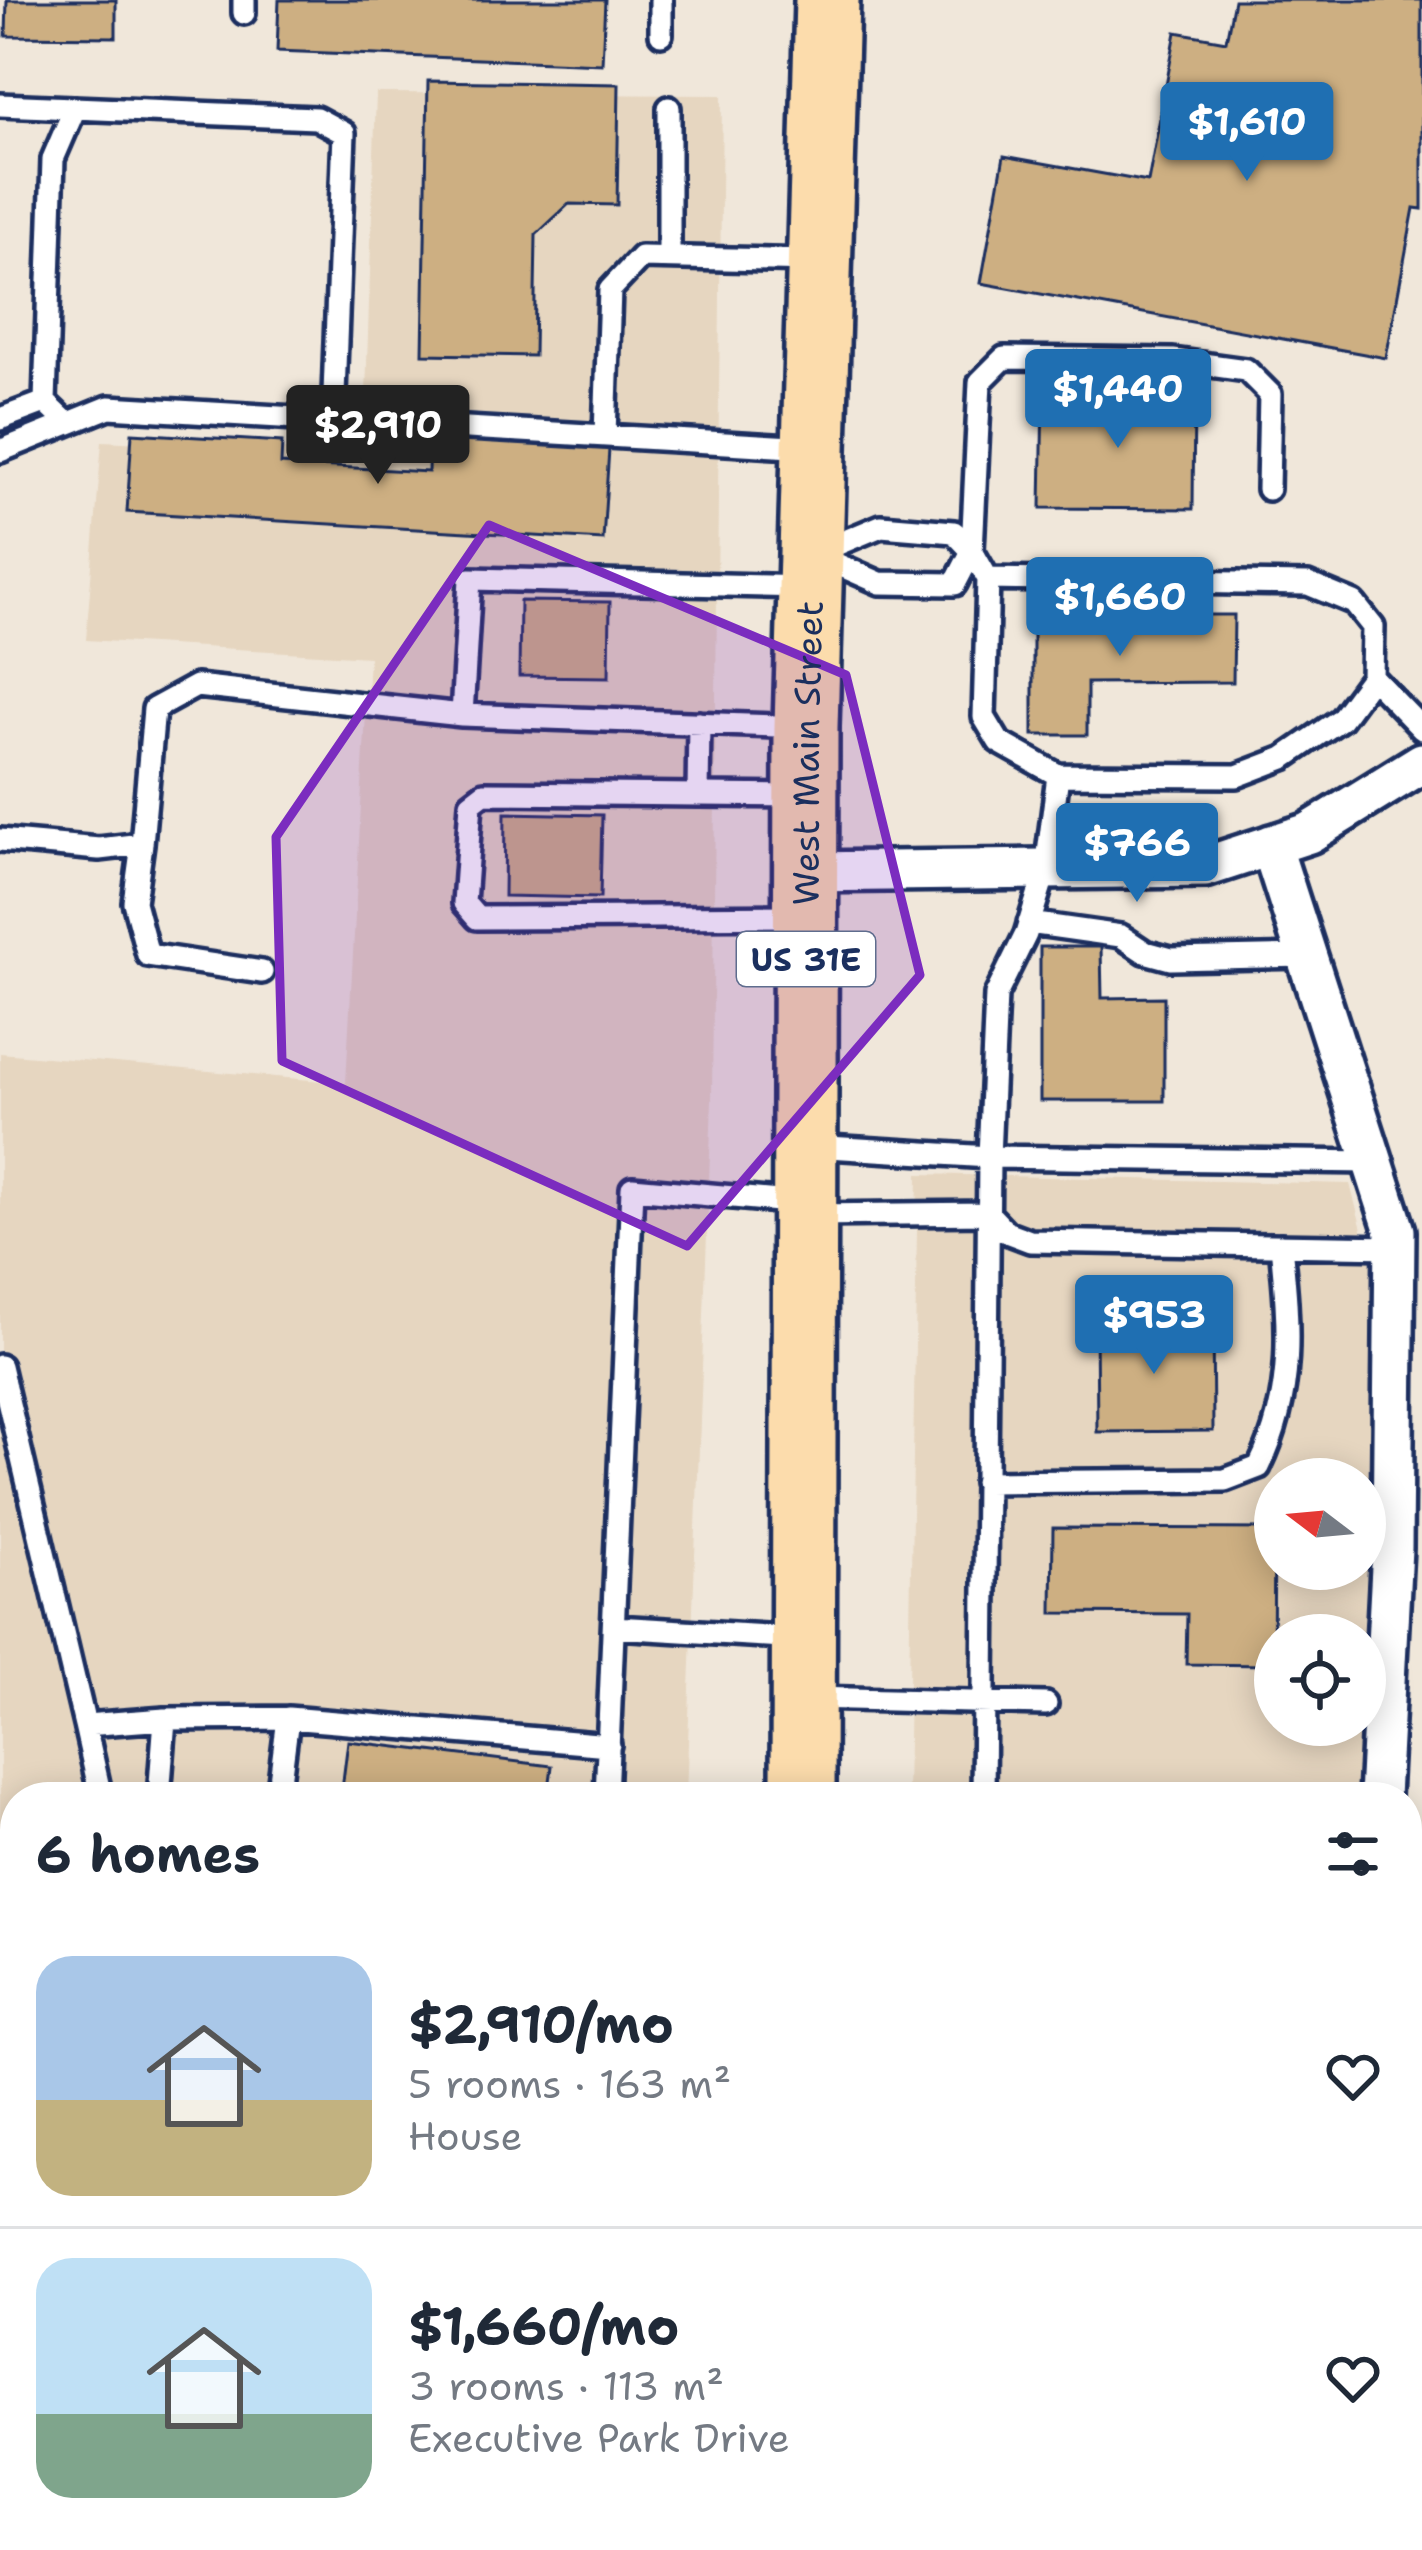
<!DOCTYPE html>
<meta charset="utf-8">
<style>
body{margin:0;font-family:"Shantell Sans",sans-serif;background:#f2f2f3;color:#1f2937;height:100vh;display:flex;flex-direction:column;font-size:45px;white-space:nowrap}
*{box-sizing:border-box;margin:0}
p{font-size:39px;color:#747a83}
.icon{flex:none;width:66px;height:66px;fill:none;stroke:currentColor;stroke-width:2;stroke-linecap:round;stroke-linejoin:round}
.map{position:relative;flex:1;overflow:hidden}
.details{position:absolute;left:0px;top:1782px;width:1422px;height:768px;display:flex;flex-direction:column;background:#fff;border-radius:48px 48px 0 0;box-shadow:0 6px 30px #0003}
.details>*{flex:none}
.needle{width:78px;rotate:286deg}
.controls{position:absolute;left:1254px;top:1458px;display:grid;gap:24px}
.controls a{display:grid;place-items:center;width:132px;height:132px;border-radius:50%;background:#fff;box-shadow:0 6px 30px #0003;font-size:60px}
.price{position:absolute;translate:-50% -102px;padding:0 27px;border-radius:12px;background:#1f6fb2;color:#fff;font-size:39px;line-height:78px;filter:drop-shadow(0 3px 6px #0008)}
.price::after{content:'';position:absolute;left:50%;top:72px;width:36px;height:27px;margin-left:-18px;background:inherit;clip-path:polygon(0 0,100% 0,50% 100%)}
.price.current{background:#222;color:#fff}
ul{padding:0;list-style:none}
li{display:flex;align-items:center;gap:36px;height:300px;padding:0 36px}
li+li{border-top:3px solid #e0e1e3}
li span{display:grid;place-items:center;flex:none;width:336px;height:240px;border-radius:36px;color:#555}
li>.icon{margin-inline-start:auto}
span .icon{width:144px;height:144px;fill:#fffc;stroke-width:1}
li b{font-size:51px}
h2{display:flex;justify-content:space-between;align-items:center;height:144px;padding:0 36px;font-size:51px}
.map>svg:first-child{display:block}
.built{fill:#e6d6c0;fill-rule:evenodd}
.building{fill:#cdaf82;stroke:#1b2f5e;stroke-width:3}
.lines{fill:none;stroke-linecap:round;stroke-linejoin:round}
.lane-casing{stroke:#1b2f5e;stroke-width:30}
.street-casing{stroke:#1b2f5e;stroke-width:48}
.primary-casing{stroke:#1b2f5e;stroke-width:72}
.lane{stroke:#fff;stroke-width:21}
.street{stroke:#fff;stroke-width:39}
.primary{stroke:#fcdcac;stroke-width:63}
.marked{fill:#7b2cbf;fill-opacity:0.2;stroke:#7b2cbf;stroke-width:9;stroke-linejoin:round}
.labels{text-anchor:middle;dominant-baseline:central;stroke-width:9;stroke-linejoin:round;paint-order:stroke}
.shield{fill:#fff;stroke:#5f6d8e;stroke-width:3}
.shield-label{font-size:33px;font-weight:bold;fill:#1b2f5e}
.street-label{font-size:36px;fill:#1b2f5e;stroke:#fff}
</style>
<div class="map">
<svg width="1422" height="2550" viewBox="0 0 1422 2550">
<rect width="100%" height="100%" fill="#f0e7da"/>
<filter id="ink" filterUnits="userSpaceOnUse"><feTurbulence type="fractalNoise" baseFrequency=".00833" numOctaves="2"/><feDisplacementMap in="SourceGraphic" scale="24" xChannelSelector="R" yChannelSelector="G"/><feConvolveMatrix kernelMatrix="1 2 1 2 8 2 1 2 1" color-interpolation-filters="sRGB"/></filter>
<g filter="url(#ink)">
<path class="built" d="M376 93 722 95 712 1100 686 1797H15V2535H606L603 2550H0V1053L346 1083 369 657 86 640 102 441 364 454Z
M918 1174 1350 1184 1373 1271V1505L1365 1696V1635H1275V1725H1364L1361 1797H907ZM1275 1479H1365V1569H1275Z
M873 2535H1329V2550H873Z"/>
<path class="building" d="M7 0H116V37L6 36Z
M279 0H605L602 64 277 51Z
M1234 0H1422V209L1414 208 1386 358 981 283 1004 156 1148 182 1176 32 1226 41Z
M428 81 619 84 617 205 569 204 536 235 534 356 423 354Z
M1043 393 1194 395 1193 509 1041 508Z
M132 433 282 442 281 464 428 472 429 438 609 449 603 540 127 512Z
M520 601 610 602 609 677 519 676Z
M1033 615H1234L1233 682 1087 683V735H1033Z
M505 813 602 815 600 898 504 896Z
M1040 947H1101L1102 998 1164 997V1101H1040Z
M1212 1322 1213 1431 1097 1432 1096 1323Z
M1053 1528 1274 1529 1273 1665 1186 1664 1187 1614 1052 1613Z
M348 1741 552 1766 548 1797H341Z
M13 2063 15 2161 0 2166V2067Z
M15 2330V2535H175L180 2550H0V2334Z"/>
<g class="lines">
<defs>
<path id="lane" d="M244 13V0
M661 34V0
M0 105 316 118 344 133 333 420
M669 108V257
M0 419 45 402
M65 421 45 402 53 159 75 108
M605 435 610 290 641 257 815 261
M0 451 109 407 810 448
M881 526 954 532 972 551 955 584 880 583 814 554Z
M988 579 1308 584 1354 603 1373 627 1372 677 1341 719 1284 758 1237 776 1058 775
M1372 677 1422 729
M462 715 470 579 807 587
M698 795 699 723
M800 796 484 793 471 803 464 903 477 918 803 916
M0 840 99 849 142 844 154 709 196 686 462 715 803 727
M142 844 134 902 148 955 262 972
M1029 923 1121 936 1145 952 1171 959 1307 956
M812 1146 989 1157 1372 1162
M812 1215 988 1213 1006 1232 1030 1241 1395 1247
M0 1366 85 1725 165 1719 159 1797
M985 1482 1225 1480 1259 1467C1295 1394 1289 1324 1281 1245
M615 1627 800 1638
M810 1698 1046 1704
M288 1718 609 1745
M165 1719 288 1718 278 1797
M85 1725 101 1797
M606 1797 632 1188 801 1203
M983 1797 989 1157 996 995 1026 934 1046 869 1058 775 999 742 984 717 988 579 972 551 980 382 1004 358 1173 360 1246 370 1270 394 1268 489
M0 1900 15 1899
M0 2033 15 2034
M1407 2040 1422 2052
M213 2535 218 2550
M527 2550 529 2535
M962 2550V2535"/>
<path id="street" d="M1271 845 1395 1231 1392 1548 1379 1797
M806 872 1205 867 1309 833 1422 763"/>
<g id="primary">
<path id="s1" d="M803 1797 806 727 827 0"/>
<path d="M771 2550 772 2535"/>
</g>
</defs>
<use href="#lane" class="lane-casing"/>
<use href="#street" class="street-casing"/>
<use href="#primary" class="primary-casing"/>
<use href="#lane" class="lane"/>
<use href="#street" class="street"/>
<use href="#primary" class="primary"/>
</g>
</g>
<path class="marked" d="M489 525 846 675 920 975 687 1246 282 1061 276 837Z"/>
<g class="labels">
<rect class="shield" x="737" y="932" width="138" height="54" rx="9"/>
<g class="shield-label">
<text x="806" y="959">US 31E</text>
</g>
<g class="street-label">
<text stroke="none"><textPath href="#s1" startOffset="1044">West Main Street</textPath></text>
</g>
</g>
</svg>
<div class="controls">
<a><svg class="needle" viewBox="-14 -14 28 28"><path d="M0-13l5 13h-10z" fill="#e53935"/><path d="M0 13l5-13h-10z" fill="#747a83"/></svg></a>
<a><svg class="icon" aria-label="locate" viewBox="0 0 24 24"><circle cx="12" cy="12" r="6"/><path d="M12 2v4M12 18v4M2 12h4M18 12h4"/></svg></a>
</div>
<b class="price" style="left:1247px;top:184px">$1,610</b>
<b class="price" style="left:1118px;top:451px">$1,440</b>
<b class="price current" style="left:378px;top:487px">$2,910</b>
<b class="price" style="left:1120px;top:659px">$1,660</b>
<b class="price" style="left:1137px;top:905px">$766</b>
<b class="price" style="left:1154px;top:1377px">$953</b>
<section class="details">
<h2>6 homes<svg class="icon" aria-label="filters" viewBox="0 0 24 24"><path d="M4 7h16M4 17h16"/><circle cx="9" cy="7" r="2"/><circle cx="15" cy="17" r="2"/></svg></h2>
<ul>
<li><span style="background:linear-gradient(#a9c7e8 60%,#c2b280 0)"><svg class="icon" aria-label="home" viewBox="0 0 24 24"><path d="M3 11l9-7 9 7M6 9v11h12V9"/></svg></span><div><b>$2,910/mo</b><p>5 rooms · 163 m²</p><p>House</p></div><svg class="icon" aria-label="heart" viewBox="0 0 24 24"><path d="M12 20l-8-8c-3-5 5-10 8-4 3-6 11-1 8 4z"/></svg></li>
<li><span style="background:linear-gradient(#bfe0f5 65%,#7fa58c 0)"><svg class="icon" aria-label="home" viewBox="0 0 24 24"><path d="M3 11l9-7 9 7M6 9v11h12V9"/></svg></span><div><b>$1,660/mo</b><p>3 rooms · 113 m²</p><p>Executive Park Drive</p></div><svg class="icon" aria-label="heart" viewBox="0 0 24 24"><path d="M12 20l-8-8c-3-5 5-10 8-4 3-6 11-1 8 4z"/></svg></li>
</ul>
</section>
</div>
